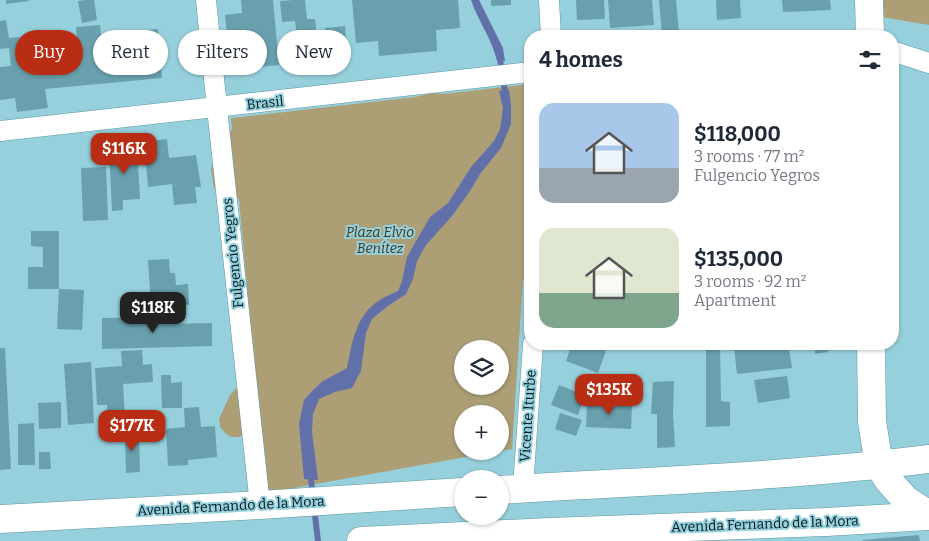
<!DOCTYPE html>
<meta charset="utf-8">
<style>
body{margin:0;font-family:Bitter,serif;background:#f2f2f3;color:#1f2937;height:100vh;display:flex;flex-direction:column;font-size:19px;white-space:nowrap}
*{box-sizing:border-box;margin:0}
p{font-size:16px;color:#747a83}
.icon{flex:none;width:28px;height:28px;fill:none;stroke:currentColor;stroke-width:2;stroke-linecap:round;stroke-linejoin:round}
.map{position:relative;flex:1;overflow:hidden}
.sheet{position:absolute;left:524px;top:30px;width:375px;height:320px;display:flex;flex-direction:column;background:#fff;border-radius:20px;box-shadow:0 1px 4px #0004}
.sheet>*{flex:none}
.guide{position:absolute;left:15px;top:30px;width:434px;height:45px;display:flex;gap:10px}
.controls{position:absolute;left:454px;top:340px;display:grid;gap:10px}
.controls a{display:grid;place-items:center;width:55px;height:55px;border-radius:50%;background:#fff;box-shadow:0 1px 4px #0004;font-size:25px}
.price{position:absolute;translate:-50% -42px;padding:0 11px;border-radius:10px;background:#b92d14;color:#fff;font-size:16px;line-height:32px;filter:drop-shadow(0 1px 2px #0008)}
.price::after{content:'';position:absolute;left:50%;top:30px;width:15px;height:11px;margin-left:-8px;background:inherit;clip-path:polygon(0 0,100% 0,50% 100%)}
.price.current{background:#222;color:#fff}
ul{padding:0;list-style:none}
li{display:flex;align-items:center;gap:15px;height:125px;padding:0 15px}
li span{display:grid;place-items:center;flex:none;width:140px;height:100px;border-radius:15px;color:#555}
li>.icon{margin-inline-start:auto}
span .icon{width:60px;height:60px;fill:#fffc;stroke-width:1}
li b{font-size:21px}
h2{display:flex;justify-content:space-between;align-items:center;height:60px;padding:0 15px;font-size:21px}
.chip{padding:0 18px;border-radius:22px;background:#fff;box-shadow:0 1px 4px #0004;font-size:18px;line-height:45px}
.chip.current{background:#b92d14;color:#fff}
.map>svg:first-child{display:block}
.green{fill:#ad9f75;fill-rule:evenodd}
.water{fill:#6270aa}
.lines{fill:none;stroke-linecap:round;stroke-linejoin:round}
.stream{stroke:#6270aa;stroke-width:6}
.building{fill:#68a1ad}
.street-casing{stroke:#5e96a2;stroke-width:21}
.secondary-casing{stroke:#5e96a2;stroke-width:29}
.street{stroke:#fff;stroke-width:20}
.secondary{stroke:#fff;stroke-width:28}
.labels{text-anchor:middle;dominant-baseline:central;stroke-width:4;stroke-linejoin:round;paint-order:stroke}
.street-label{font-size:14px;fill:#02181d;stroke:#96d0dc}
.park-label{font-size:14px;font-style:italic;fill:#3f3617;stroke:#96d0dc}
</style>
<div class="map">
<svg width="929" height="541" viewBox="0 0 929 541">
<rect width="100%" height="100%" fill="#96d0dc"/>
<path class="green" d="M881 0H929V25L881 17Z
M530 84V267L525 278 523 280 512 449 500 451V414H462V451H499L266 493 259 425 240 437H232L226 434 220 427 219 419 230 395 242 382 255 375 239 199C230 200 220 194 214 188L211 169 217 152 232 129 231 118 415 97 433 93 443 94ZM462 349H500V386H462Z"/>
<path class="water" d="M471 0H479L503 48 505 61H497C492 39 478 21 471 0Z
M509 90 511 104V124L501 148 480 174 470 191 452 216 426 245 417 261 413 279 406 294 388 306 372 319 366 333 361 371 352 388 335 392 319 399 313 414 312 432 318 480 304 479 299 424 304 400 313 390 323 381 347 368C352 343 356 314 380 300 385 296 392 294 398 291L402 281 407 257 430 217 448 203 471 167 494 141 500 129 503 108 499 91Z"/>
<g class="lines">
<path class="stream" d="M499 53 506 98
M310 473 313 495
M314 507 318 541"/>
</g>
<path class="building" d="M6 0H29V1L6 4Z
M86 0H94L97 20 82 23 78 1Z
M241 0H273L279 65 230 70 225 15 242 13Z
M293 0H305L307 19H315L320 60 300 63 295 21 282 22 280 1Z
M352 0H458L460 28 436 30 437 51 379 56 378 41 356 43Z
M491 0H511V5L491 6Z
M576 0H604L605 19 577 20Z
M608 0H652L654 25 610 28Z
M659 0H676L679 33 662 35Z
M716 0H740L741 18 717 20Z
M782 0H830L831 10 783 12Z
M6 20 9 38 20 37 22 57 33 56 34 65 43 64 41 43 77 39 76 27 100 25 101 35 158 29 162 78 45 89 48 108 17 112 15 98 0 100V67L11 66 9 48 0 49V21Z
M345 26 347 57 328 59 325 28Z
M167 139 169 158 196 155 201 187H195L197 203 174 205 172 184 148 187 144 142Z
M137 145 140 199 123 200V210L112 211 109 147Z
M106 167 108 220 83 221 81 168Z
M31 231H59V289H28V267H43V247L31 246Z
M169 259 170 273H175L176 285 188 284 189 305 151 307 148 260Z
M59 289 84 290 82 330 57 329Z
M162 317V324L212 323V346L102 349V318Z
M572 344H586L606 351 598 373 566 361Z
M706 344H720L721 401 730 402V426L706 427Z
M763 344H827L828 352 815 354V345L789 348 792 368 737 374 734 347Z
M0 348H5L11 469 0 470Z
M142 350 143 365 152 364 153 382 123 384 125 418 108 420 107 405H97L95 368 122 366 121 351Z
M91 362 94 423 68 425 64 364Z
M161 375H171V383L182 382V408H162Z
M787 376 790 398 758 403 754 380Z
M674 381 673 414 675 447 657 448V414H651L653 382Z
M559 385 585 395 578 415 551 405Z
M61 402V428L39 429 38 403Z
M587 403 632 405 631 429 586 427Z
M199 407 201 427 215 426 217 457 188 460V465L168 466 166 429 185 427 184 408Z
M560 413 582 420 576 436 555 429Z
M34 423 35 465H18V424Z
M139 432 140 472 126 473 125 433Z
M39 452H50L51 469H39Z
M919 535 920 541H863L862 540Z"/>
<g class="lines">
<defs>
<path id="street" d="M206 0 217 108 260 505
M549 0 551 36
M892 51 929 63
M0 131 530 72
M523 488 533 344"/>
<path id="secondary" d="M869 0 870 36
M871 344 872 421 879 465 889 481 906 500 929 515
M500 490C643 481 787 477 929 459
M0 519 260 505 462 492
M361 541 549 532 826 522 929 516"/>
</defs>
<use href="#street" class="street-casing"/>
<use href="#secondary" class="secondary-casing"/>
<use href="#street" class="street"/>
<use href="#secondary" class="secondary"/>
</g>
<g class="labels">
<g class="street-label">
<text transform="translate(265 103) rotate(-6)">Brasil</text>
<text transform="translate(233 253) rotate(-96)">Fulgencio Yegros</text>
<text transform="translate(528 416) rotate(-86)">Vicente Iturbe</text>
<text transform="translate(231 506) rotate(-3)">Avenida Fernando de la Mora</text>
<text transform="translate(765 524) rotate(-2)">Avenida Fernando de la Mora</text>
</g>
<g class="park-label">
<text x="380" y="232">Plaza Elvio<tspan x="380" dy="16">Benítez</tspan></text>
</g>
</g>
</svg>
<div class="controls">
<a><svg class="icon" aria-label="layers" viewBox="0 0 24 24"><path d="M12 4l9 5-9 5-9-5zM3 14l9 5 9-5"/></svg></a>
<a>+</a>
<a>−</a>
</div>
<b class="price" style="left:124px;top:175px">$116K</b>
<b class="price current" style="left:153px;top:334px">$118K</b>
<b class="price" style="left:609px;top:416px">$135K</b>
<b class="price" style="left:132px;top:452px">$177K</b>
<div class="guide">
<a class="chip current">Buy</a>
<a class="chip">Rent</a>
<a class="chip">Filters</a>
<a class="chip">New</a>
</div>
<section class="sheet">
<h2>4 homes<svg class="icon" aria-label="filters" viewBox="0 0 24 24"><path d="M4 7h16M4 17h16"/><circle cx="9" cy="7" r="2"/><circle cx="15" cy="17" r="2"/></svg></h2>
<ul>
<li><span style="background:linear-gradient(#a9c7e8 65%,#9aa5b1 0)"><svg class="icon" aria-label="home" viewBox="0 0 24 24"><path d="M3 11l9-7 9 7M6 9v11h12V9"/></svg></span><div><b>$118,000</b><p>3 rooms · 77 m²</p><p>Fulgencio Yegros</p></div></li>
<li><span style="background:linear-gradient(#dfe7d0 65%,#7fa58c 0)"><svg class="icon" aria-label="home" viewBox="0 0 24 24"><path d="M3 11l9-7 9 7M6 9v11h12V9"/></svg></span><div><b>$135,000</b><p>3 rooms · 92 m²</p><p>Apartment</p></div></li>
</ul>
</section>
</div>
